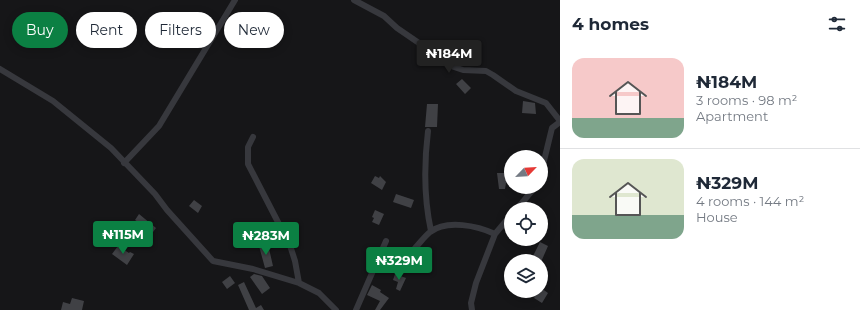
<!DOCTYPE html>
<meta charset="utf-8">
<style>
body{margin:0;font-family:Montserrat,sans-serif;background:#f2f2f3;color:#1f2937;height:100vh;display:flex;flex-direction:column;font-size:15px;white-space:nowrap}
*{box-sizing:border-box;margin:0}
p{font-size:13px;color:#747a83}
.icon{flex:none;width:22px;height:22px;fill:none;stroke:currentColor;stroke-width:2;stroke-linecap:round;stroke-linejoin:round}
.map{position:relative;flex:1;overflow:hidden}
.details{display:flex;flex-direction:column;background:#fff;width:300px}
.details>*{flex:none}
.banner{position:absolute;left:12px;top:12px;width:380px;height:36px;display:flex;gap:8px}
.needle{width:26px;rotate:65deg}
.tools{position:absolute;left:504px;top:150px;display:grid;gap:8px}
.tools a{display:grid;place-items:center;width:44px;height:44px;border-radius:50%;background:#fff;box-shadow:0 2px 10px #0003;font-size:20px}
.price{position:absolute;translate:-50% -34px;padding:0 9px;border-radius:4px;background:#0b8043;color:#fff;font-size:13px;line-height:26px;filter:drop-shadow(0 1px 2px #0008)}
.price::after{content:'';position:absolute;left:50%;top:24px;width:12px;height:9px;margin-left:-6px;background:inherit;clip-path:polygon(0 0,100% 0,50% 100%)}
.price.current{background:#222;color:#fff}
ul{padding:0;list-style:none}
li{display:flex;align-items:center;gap:12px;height:100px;padding:0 12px}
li+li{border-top:1px solid #e0e1e3}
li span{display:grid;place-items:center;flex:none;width:112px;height:80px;border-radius:12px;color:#555}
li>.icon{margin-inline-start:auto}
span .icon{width:48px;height:48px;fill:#fffc;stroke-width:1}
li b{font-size:17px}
h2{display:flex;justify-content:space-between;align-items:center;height:48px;padding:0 12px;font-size:17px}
.chip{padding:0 14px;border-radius:18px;background:#fff;box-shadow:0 2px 10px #0003;font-size:14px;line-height:36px}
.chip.current{background:#0b8043;color:#fff}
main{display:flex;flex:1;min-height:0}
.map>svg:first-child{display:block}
.building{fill:#404145}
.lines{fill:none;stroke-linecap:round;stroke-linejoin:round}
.minor{stroke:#37383d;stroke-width:6}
</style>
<main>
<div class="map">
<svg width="560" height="310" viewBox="0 0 560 310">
<rect width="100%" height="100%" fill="#161618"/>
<path class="building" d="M462 79 471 88 465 94 456 84Z
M523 101 535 103 536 114 522 113Z
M427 104H438L437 127H425Z
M497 173H511V182L506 183 505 189H499Z
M375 176 379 178 380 176 386 182 382 190 371 183Z
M396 194 414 200 411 208 393 202Z
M194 200 202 206 198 213 189 206Z
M375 210 384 214 379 225 372 222 374 218 372 217Z
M139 214 156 228 153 232 135 220Z
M540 242 548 246 541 262 532 258Z
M268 244 273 266 265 268 259 246Z
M118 246 129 253 130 252 134 254 127 265 112 254Z
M254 274 262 276 270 288 262 294 250 277Z
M395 274 406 278 400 291 396 289 398 282 393 280Z
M230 276 235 283 227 289 222 282Z
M244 282 256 308 261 305 264 310H249L238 285Z
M372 285 381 290 380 292 389 298 380 310H375L380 301 367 295Z
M541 288 548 293 542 303 534 298 538 291H541Z
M72 298 84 301 82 310H61L63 302 70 304Z"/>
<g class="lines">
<path class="minor" d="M354 0 384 16 397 28 454 67 463 70 486 71 493 75 516 91 546 103 560 121
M0 69 53 101 111 148 155 194 167 210 213 261 253 269 299 283 319 293 336 310
M428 131C424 164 424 199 431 231
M253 137 248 147V164L280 226 287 236 295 261 299 283
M124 163 159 126 235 0
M541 173 552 128 560 122
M517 209 535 187
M415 248C420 243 424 237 430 232 447 219 478 226 495 234
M356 310 386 241
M472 310 471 303 476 283 495 234 511 215"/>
</g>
</svg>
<div class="tools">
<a><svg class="needle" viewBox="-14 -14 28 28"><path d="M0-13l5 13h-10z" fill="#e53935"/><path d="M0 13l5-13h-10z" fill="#747a83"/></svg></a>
<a><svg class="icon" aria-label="locate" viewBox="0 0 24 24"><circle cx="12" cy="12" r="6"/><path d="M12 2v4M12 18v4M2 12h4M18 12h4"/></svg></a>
<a><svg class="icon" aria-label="layers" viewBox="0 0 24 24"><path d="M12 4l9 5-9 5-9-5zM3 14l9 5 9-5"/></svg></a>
</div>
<b class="price current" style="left:449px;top:74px">₦184M</b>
<b class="price" style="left:123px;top:255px">₦115M</b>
<b class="price" style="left:266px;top:256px">₦283M</b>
<b class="price" style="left:399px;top:281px">₦329M</b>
<div class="banner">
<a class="chip current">Buy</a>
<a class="chip">Rent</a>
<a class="chip">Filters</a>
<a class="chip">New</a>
</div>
</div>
<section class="details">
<h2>4 homes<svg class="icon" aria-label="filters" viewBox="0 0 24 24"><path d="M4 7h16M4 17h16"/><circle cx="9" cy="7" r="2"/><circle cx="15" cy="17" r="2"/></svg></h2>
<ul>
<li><span style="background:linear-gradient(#f6c9c9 75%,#7fa58c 0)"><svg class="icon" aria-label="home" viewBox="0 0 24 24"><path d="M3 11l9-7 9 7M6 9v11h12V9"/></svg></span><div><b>₦184M</b><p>3 rooms · 98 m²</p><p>Apartment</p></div></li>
<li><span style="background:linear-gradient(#dfe7d0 70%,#7fa58c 0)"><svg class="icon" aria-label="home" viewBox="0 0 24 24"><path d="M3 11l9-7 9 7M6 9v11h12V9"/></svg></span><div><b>₦329M</b><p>4 rooms · 144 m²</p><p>House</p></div></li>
</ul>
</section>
</main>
